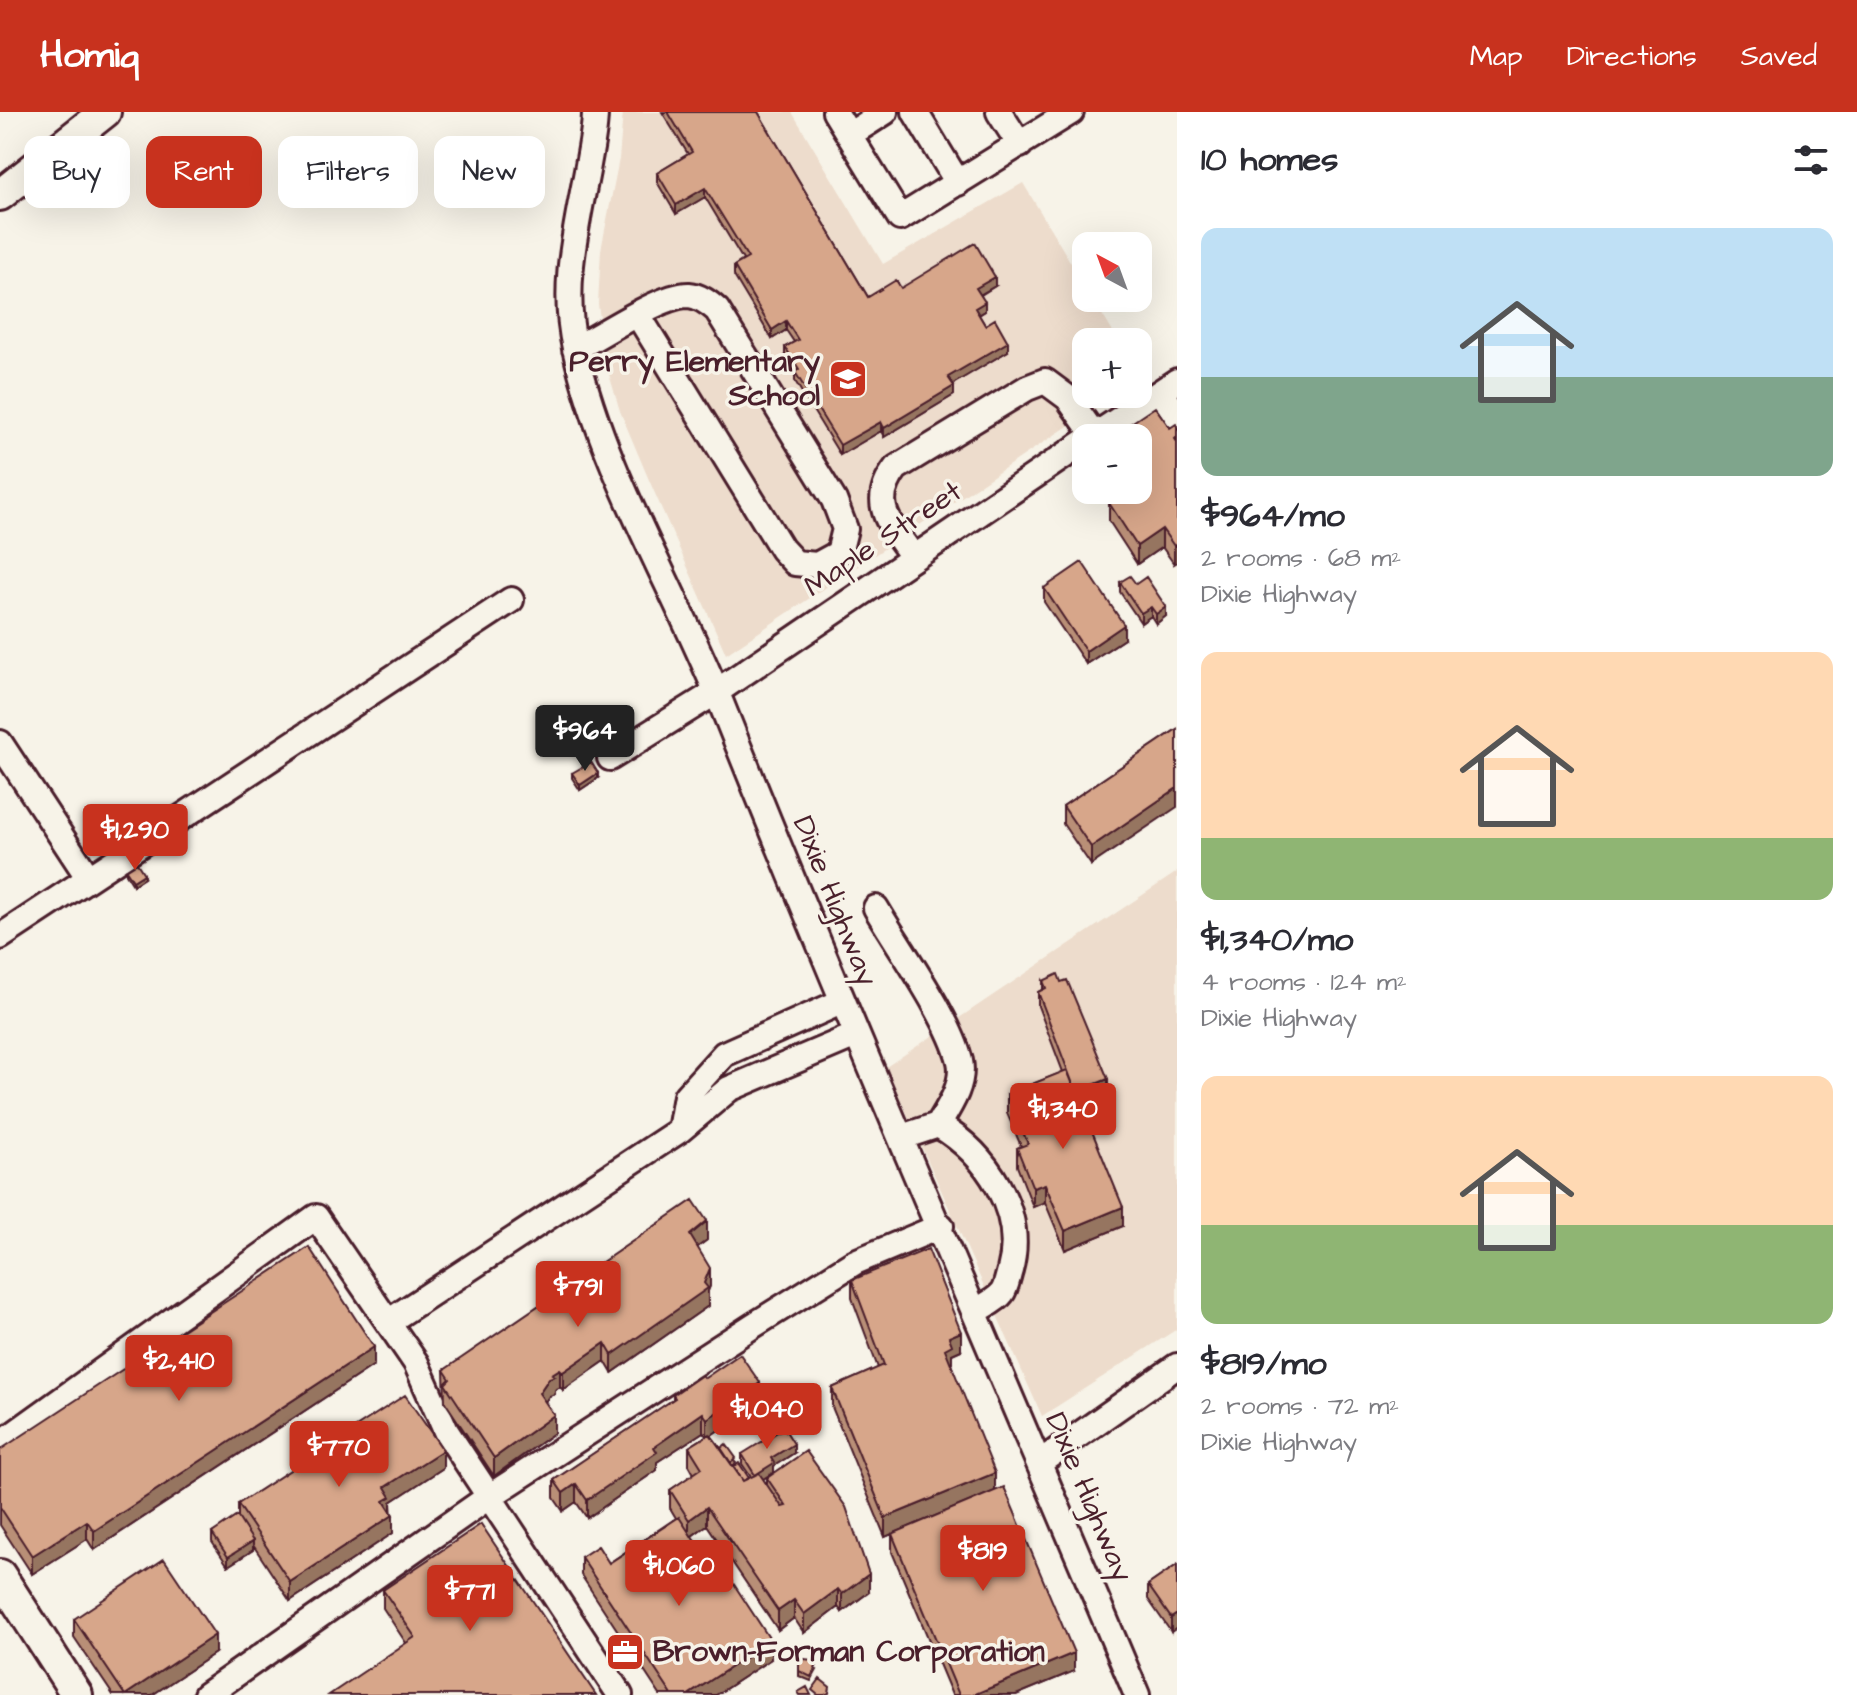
<!DOCTYPE html>
<meta charset="utf-8">
<style>
body{margin:0;font-family:"Architects Daughter",sans-serif;background:#f2f2f3;color:#2b2b33;height:100vh;display:flex;flex-direction:column;font-size:30px;white-space:nowrap}
*{box-sizing:border-box;margin:0}
p{font-size:26px;color:#7c7c81}
.icon{flex:none;width:44px;height:44px;fill:none;stroke:currentColor;stroke-width:2;stroke-linecap:round;stroke-linejoin:round}
.map{position:relative;flex:1;overflow:hidden}
.details{display:flex;flex-direction:column;background:#fff;width:680px}
.details>*{flex:none}
.top-card{position:absolute;left:24px;top:24px;width:760px;height:72px;display:flex;gap:16px}
.needle{width:52px;rotate:319deg}
.tools{position:absolute;left:1072px;top:120px;display:grid;gap:16px}
.tools a{display:grid;place-items:center;width:80px;height:80px;border-radius:16px;background:#fff;box-shadow:0 8px 32px #0002;font-size:40px}
.price{position:absolute;translate:-50% -68px;padding:0 18px;border-radius:8px;background:#c8321e;color:#fff;font-size:26px;line-height:52px;filter:drop-shadow(0 2px 4px #0008)}
.price::after{content:'';position:absolute;left:50%;top:48px;width:24px;height:18px;margin-left:-12px;background:inherit;clip-path:polygon(0 0,100% 0,50% 100%)}
.price.current{background:#222;color:#fff}
ul{padding:0;list-style:none}
li{display:grid;align-content:center;gap:16px;height:424px;padding:0 24px}
li span{display:grid;place-items:center;height:248px;border-radius:16px;color:#555}
li>.icon{margin-inline-start:auto}
span .icon{width:144px;height:144px;fill:#fffc;stroke-width:1}
li b{font-size:34px}
h2{display:flex;justify-content:space-between;align-items:center;height:96px;padding:0 24px;font-size:34px}
.pill{padding:0 28px;border-radius:16px;background:#fff;box-shadow:0 8px 32px #0002;font-size:28px;line-height:72px}
.pill.current{background:#c8321e;color:#fff}
header{display:flex;align-items:center;gap:48px;box-sizing:border-box;height:112px;padding:0 40px;background:#c8321e;color:#fff}
header strong{font-size:38px}
nav{display:flex;gap:44px;margin-inline-start:auto;font-size:28px}
main{display:flex;flex:1;min-height:0}
.map>svg:first-child{display:block}
.built{fill:#eddccc}
.lines{fill:none;stroke-linecap:round;stroke-linejoin:round}
.minor-casing{stroke:#4a1f2b;stroke-width:30}
.major-casing{stroke:#4a1f2b;stroke-width:36}
.minor{stroke:#f7f3e8;stroke-width:24}
.major{stroke:#f7f3e8;stroke-width:30}
.wall{fill:#b98f77;stroke:#4a1f2b;stroke-width:2}
.shaded-wall{fill:#967461;stroke:#4a1f2b;stroke-width:2}
.building{fill:#d7a68a;stroke:#4a1f2b;stroke-width:2}
.labels{text-anchor:middle;dominant-baseline:central;stroke-width:7;stroke-linejoin:round;paint-order:stroke}
.poi-label{font-size:30px;font-weight:bold;fill:#4a1f2b;stroke:#f7f3e8;text-anchor:end}
.street-label{font-size:30px;fill:#4a1f2b;stroke:#f7f3e8}
</style>
<header>
<strong>Homiq</strong>
<nav><a>Map</a><a>Directions</a><a>Saved</a></nav>
</header>
<main>
<div class="map">
<svg width="1177" height="1583" viewBox="0 0 1177 1583">
<rect width="100%" height="100%" fill="#f7f3e8"/>
<filter id="ink" filterUnits="userSpaceOnUse"><feTurbulence type="fractalNoise" baseFrequency=".0125" numOctaves="2"/><feDisplacementMap in="SourceGraphic" scale="16" xChannelSelector="R" yChannelSelector="G"/><feConvolveMatrix kernelMatrix="1 2 1 2 8 2 1 2 1" color-interpolation-filters="sRGB"/></filter>
<g filter="url(#ink)">
<path class="built" d="M623 0H792L883 152 1023 71 1086 176V186H1092L1119 230H1086V282H1116L726 542 649 368 620 299 606 252 598 192 601 138 619 47Z
M1177 760V1217L1042 1304 886 955Z"/>
<g class="lines">
<defs>
<path id="minor" d="M595 0C595 20 590 40 587 59 576 118 561 176 575 236 603 360 674 474 721 591 854 924 998 1253 1137 1583
M835 0 900 106 1071 0
M915 0 958 71
M999 0 1020 33
M849 23 885 0
M575 237C601 223 663 182 689 183 700 184 709 191 717 198L834 388 845 417 839 441 817 453 795 451 782 437 638 203
M1161 280 1177 304
M1091 326 1177 269
M913 445C891 412 868 393 896 356L1027 276 1045 269 1068 286 1095 324
M0 631 88 765
M610 646 716 580 1086 329
M876 796C900 837 949 905 960 949 965 972 949 995 938 1013L902 1025
M0 825 511 488
M938 1013C987 1042 1026 1100 1010 1158 1008 1164 1006 1176 1002 1181 997 1188 984 1194 976 1199
M680 1018 686 984 724 942 841 890
M388 1210 680 1018 729 977 856 923
M0 1332 316 1105 416 1251 446 1319 620 1583
M1039 1351 1177 1254
M206 1583 490 1384 754 1213 855 1150 941 1114"/>
<path id="major" d="M0 83 105 0
M0 1463 77 1583"/>
</defs>
<use href="#minor" class="minor-casing"/>
<use href="#major" class="major-casing"/>
<use href="#minor" class="minor"/>
<use href="#major" class="major"/>
</g>
<path class="wall" d="M662 0H758L868 185 901 176 995 174 981 183 985 199 979 203 985 213 1008 239 952 272 954 283 884 325 881 319 840 343 795 269V260L785 245V235L794 230 786 218 772 227 734 164V154L743 148 705 85 676 102 657 70V61L688 42Z
M1177 313V450L1174 452 1162 435 1137 452 1109 409V391L1126 378H1138L1170 316Z
M1120 470 1136 472 1166 504 1156 512 1151 504 1141 511 1120 480Z
M1044 476 1124 527 1086 552 1044 490Z
M1177 617 1091 753 1063 712V694Z
M572 661 598 666 580 678 572 666Z
M126 758 144 766 133 773 126 762Z
M1043 869 1108 981 1081 992 1123 1114 1065 1138 1045 1090 1033 1095 1017 1054V1036L1021 1034 1007 1001V982L1063 960 1038 894V880L1043 877Z
M707 1128 697 1135 710 1174 708 1179V1194L612 1261 605 1249 563 1278 560 1275 555 1278V1282L549 1284 545 1290 554 1321 494 1364 445 1290 444 1258Z
M852 1168 961 1238 952 1242 951 1252 995 1379 885 1425 832 1295V1276L878 1256 852 1186Z
M374 1253 94 1438 87 1427 32 1462 0 1413V1338Z
M705 1266 760 1290 711 1323 721 1336 736 1351 733 1354 749 1366 751 1365 742 1352V1342L794 1341 774 1354V1360L763 1367 767 1373V1366L869 1480 842 1500 838 1495 804 1521 794 1506 778 1518 707 1413 692 1424 771 1547 716 1583H660L581 1463V1445L609 1451 676 1406 670 1396V1378L694 1362 689 1353V1335L706 1324 703 1320 657 1350V1358L587 1406 576 1390 563 1399 554 1386V1368L673 1288V1283Z
M443 1356 391 1390 393 1421 290 1489 253 1433V1438L228 1454 212 1430V1421L238 1406V1392Z
M892 1422 1074 1559 1016 1583H952L892 1440Z
M1177 1453 1171 1520 1148 1487V1473Z
M383 1478 596 1583 406 1531 383 1496Z
M74 1507 215 1541 152 1583H113L74 1525Z
M799 1552 817 1558 811 1569 799 1564Z"/>
<path class="shaded-wall" d="M705 76V85L676 102V93Z
M995 165V174L976 185V176Z
M985 190V199L975 205V196Z
M786 209V218L772 227V218Z
M1008 230V239L948 275V265Z
M954 274V283L884 325V316Z
M881 310V319L840 343V333Z
M1162 417V435L1137 452V434Z
M1177 432V450L1174 452V434Z
M1151 495V504L1141 511V501Z
M1166 495V504L1156 512V502Z
M1124 513V527L1086 552V539Z
M598 661V666L580 678V673Z
M1177 676V695L1091 753V735Z
M144 762V766L133 773V769Z
M1108 967V981L1076 994V980Z
M1045 1072V1090L1033 1095V1076Z
M1123 1095V1114L1065 1138V1119Z
M707 1109V1128L690 1141V1123Z
M710 1156V1174L708 1179V1194L612 1261V1243L704 1171Z
M961 1220V1238L952 1242V1251L945 1255V1237L949 1225Z
M605 1231V1249L563 1278V1260Z
M374 1235V1253L94 1438V1419Z
M560 1257V1275L555 1278V1282L549 1284 539 1299V1281L552 1262Z
M760 1271V1290L707 1326V1307Z
M703 1301V1320L657 1350V1358L587 1406V1388L654 1335Z
M554 1303V1321L494 1364V1346Z
M794 1332V1341L774 1354V1360L755 1372V1363L771 1346Z
M443 1338V1356L391 1390V1403L384 1389 385 1375Z
M995 1361V1379L885 1425V1406Z
M576 1372V1390L563 1399V1381Z
M707 1395V1413L689 1426V1408Z
M393 1403V1421L290 1489V1470Z
M87 1409V1427L32 1462V1444Z
M253 1429V1438L228 1454V1445Z
M869 1462V1480L842 1500V1482Z
M838 1477V1495L804 1521V1502Z
M794 1488V1506L778 1518V1499Z
M1177 1502V1516L1171 1520V1506Z
M215 1523V1541L152 1583H125Z
M771 1529V1547L716 1583H688Z
M1074 1541V1559L1016 1583H973Z"/>
<path class="building" d="M668 0H758L868 185 896 168 901 176 975 131 995 165 976 176 985 190 975 196 985 213 995 207 1008 230 948 265 954 274 884 316 881 310 840 333 795 260 799 257 785 235 798 228 786 209 772 218 734 154 748 146 705 76 676 93 657 61 692 40Z
M1155 295 1170 316 1176 312 1177 313V325L1175 327 1177 330V432L1174 434 1162 417 1137 434 1109 391 1128 378H1138V326H1109Z
M1082 450 1124 513 1086 539 1044 476Z
M1130 464 1136 472 1146 465 1166 495 1156 502 1151 495 1141 501 1120 470Z
M1177 617V676L1091 735 1063 694Z
M591 650 598 661 580 673 572 661Z
M137 751 144 762 133 769 126 758Z
M1058 862 1061 870 1067 868 1108 967 1076 980 1038 880 1046 876 1043 869Z
M1067 958 1123 1095 1065 1119 1045 1072 1033 1076 1017 1036 1028 1032 1007 982Z
M693 1088 707 1109 690 1123 710 1156 704 1171 708 1176 612 1243 605 1231 563 1260 560 1257 552 1262 555 1264 549 1266 539 1281 554 1303 494 1346 445 1272 450 1267 444 1258Z
M309 1135 374 1235 94 1419 87 1409 32 1444 0 1395V1338Z
M928 1137 961 1220 949 1225 952 1233 945 1237 995 1361 885 1406 832 1276 884 1253 852 1168Z
M740 1242 760 1271 707 1307 703 1301 654 1335 657 1340 587 1388 576 1372 563 1381 554 1368 675 1286 673 1283 702 1263 705 1266Z
M405 1283 443 1338 385 1375 391 1385 384 1389 393 1403 290 1470 238 1392Z
M784 1316 794 1332 771 1346 774 1351 755 1363 742 1342Z
M710 1322 743 1369 759 1361 782 1395 786 1394 767 1366 806 1339 846 1395 869 1462 842 1482 838 1477 804 1502 794 1488 778 1499 707 1395 689 1408 670 1378 702 1356 689 1335Z
M726 1332 736 1346 731 1351 721 1336Z
M739 1351 749 1366 743 1369 734 1355Z
M1004 1375 1074 1541 973 1583H959L892 1422Z
M237 1404 253 1429 228 1445 212 1421Z
M679 1405 710 1453 718 1448 771 1529 688 1583H672L581 1445 598 1434 609 1451Z
M481 1412 596 1583H329L415 1525 383 1478Z
M164 1447 215 1523 125 1583 74 1507Z
M1177 1453V1502L1171 1506 1148 1473Z
M804 1547 812 1548 817 1553 811 1565 799 1559V1552Z
M820 1567 830 1575 829 1581 825 1583H818L812 1578Z
M807 1575 811 1583H800L798 1580Z"/>
</g>
<defs>
<symbol id="school-square" viewBox="-11 -11 22 22"><rect x="-9" y="-9" width="18" height="18" rx="4" fill="#c8321e" stroke="#f7f3e8"/><path d="M0-5L7-2L0 1L-7-2ZM-4 1L0 2.5L4 1V4Q0 6-4 4Z" fill="#fff"/></symbol>
<symbol id="office-square" viewBox="-11 -11 22 22"><rect x="-9" y="-9" width="18" height="18" rx="4" fill="#c8321e" stroke="#f7f3e8"/><path d="M-6-3h4V-5.5h4V-3h4V5H-6ZM-1-4.5V-3h2v-1.5ZM-6 0V1H6V0Z" fill="#fff"/></symbol>
</defs>
<g fill-rule="evenodd">
<use href="#school-square" x="826" y="245" width="44" height="44"/>
<use href="#office-square" x="603" y="1518" width="44" height="44"/>
</g>
<g class="labels">
<g class="poi-label">
<text x="820" y="250">Perry Elementary<tspan x="820" dy="34">School</tspan></text>
<text x="653" y="1540" text-anchor="start">Brown-Forman Corporation</text>
</g>
<g class="street-label">
<text transform="translate(883 427) rotate(-34)">Maple Street</text>
<text transform="translate(835 789) rotate(68)">Dixie Highway</text>
<text transform="translate(1089 1385) rotate(67)">Dixie Highway</text>
</g>
</g>
</svg>
<div class="tools">
<a><svg class="needle" viewBox="-14 -14 28 28"><path d="M0-13l5 13h-10z" fill="#e53935"/><path d="M0 13l5-13h-10z" fill="#7c7c81"/></svg></a>
<a>+</a>
<a>−</a>
</div>
<b class="price current" style="left:585px;top:661px">$964</b>
<b class="price" style="left:135px;top:760px">$1,290</b>
<b class="price" style="left:1063px;top:1039px">$1,340</b>
<b class="price" style="left:578px;top:1217px">$791</b>
<b class="price" style="left:179px;top:1291px">$2,410</b>
<b class="price" style="left:767px;top:1339px">$1,040</b>
<b class="price" style="left:339px;top:1377px">$770</b>
<b class="price" style="left:983px;top:1481px">$819</b>
<b class="price" style="left:679px;top:1496px">$1,060</b>
<b class="price" style="left:470px;top:1521px">$771</b>
<div class="top-card">
<a class="pill">Buy</a>
<a class="pill current">Rent</a>
<a class="pill">Filters</a>
<a class="pill">New</a>
</div>
</div>
<section class="details">
<h2>10 homes<svg class="icon" aria-label="filters" viewBox="0 0 24 24"><path d="M4 7h16M4 17h16"/><circle cx="9" cy="7" r="2"/><circle cx="15" cy="17" r="2"/></svg></h2>
<ul>
<li><span style="background:linear-gradient(#bfe0f5 60%,#7fa58c 0)"><svg class="icon" aria-label="home" viewBox="0 0 24 24"><path d="M3 11l9-7 9 7M6 9v11h12V9"/></svg></span><div><b>$964/mo</b><p>2 rooms · 68 m²</p><p>Dixie Highway</p></div></li>
<li><span style="background:linear-gradient(#ffd9b3 75%,#8fb573 0)"><svg class="icon" aria-label="home" viewBox="0 0 24 24"><path d="M3 11l9-7 9 7M6 9v11h12V9"/></svg></span><div><b>$1,340/mo</b><p>4 rooms · 124 m²</p><p>Dixie Highway</p></div></li>
<li><span style="background:linear-gradient(#ffd9b3 60%,#8fb573 0)"><svg class="icon" aria-label="home" viewBox="0 0 24 24"><path d="M3 11l9-7 9 7M6 9v11h12V9"/></svg></span><div><b>$819/mo</b><p>2 rooms · 72 m²</p><p>Dixie Highway</p></div></li>
</ul>
</section>
</main>
